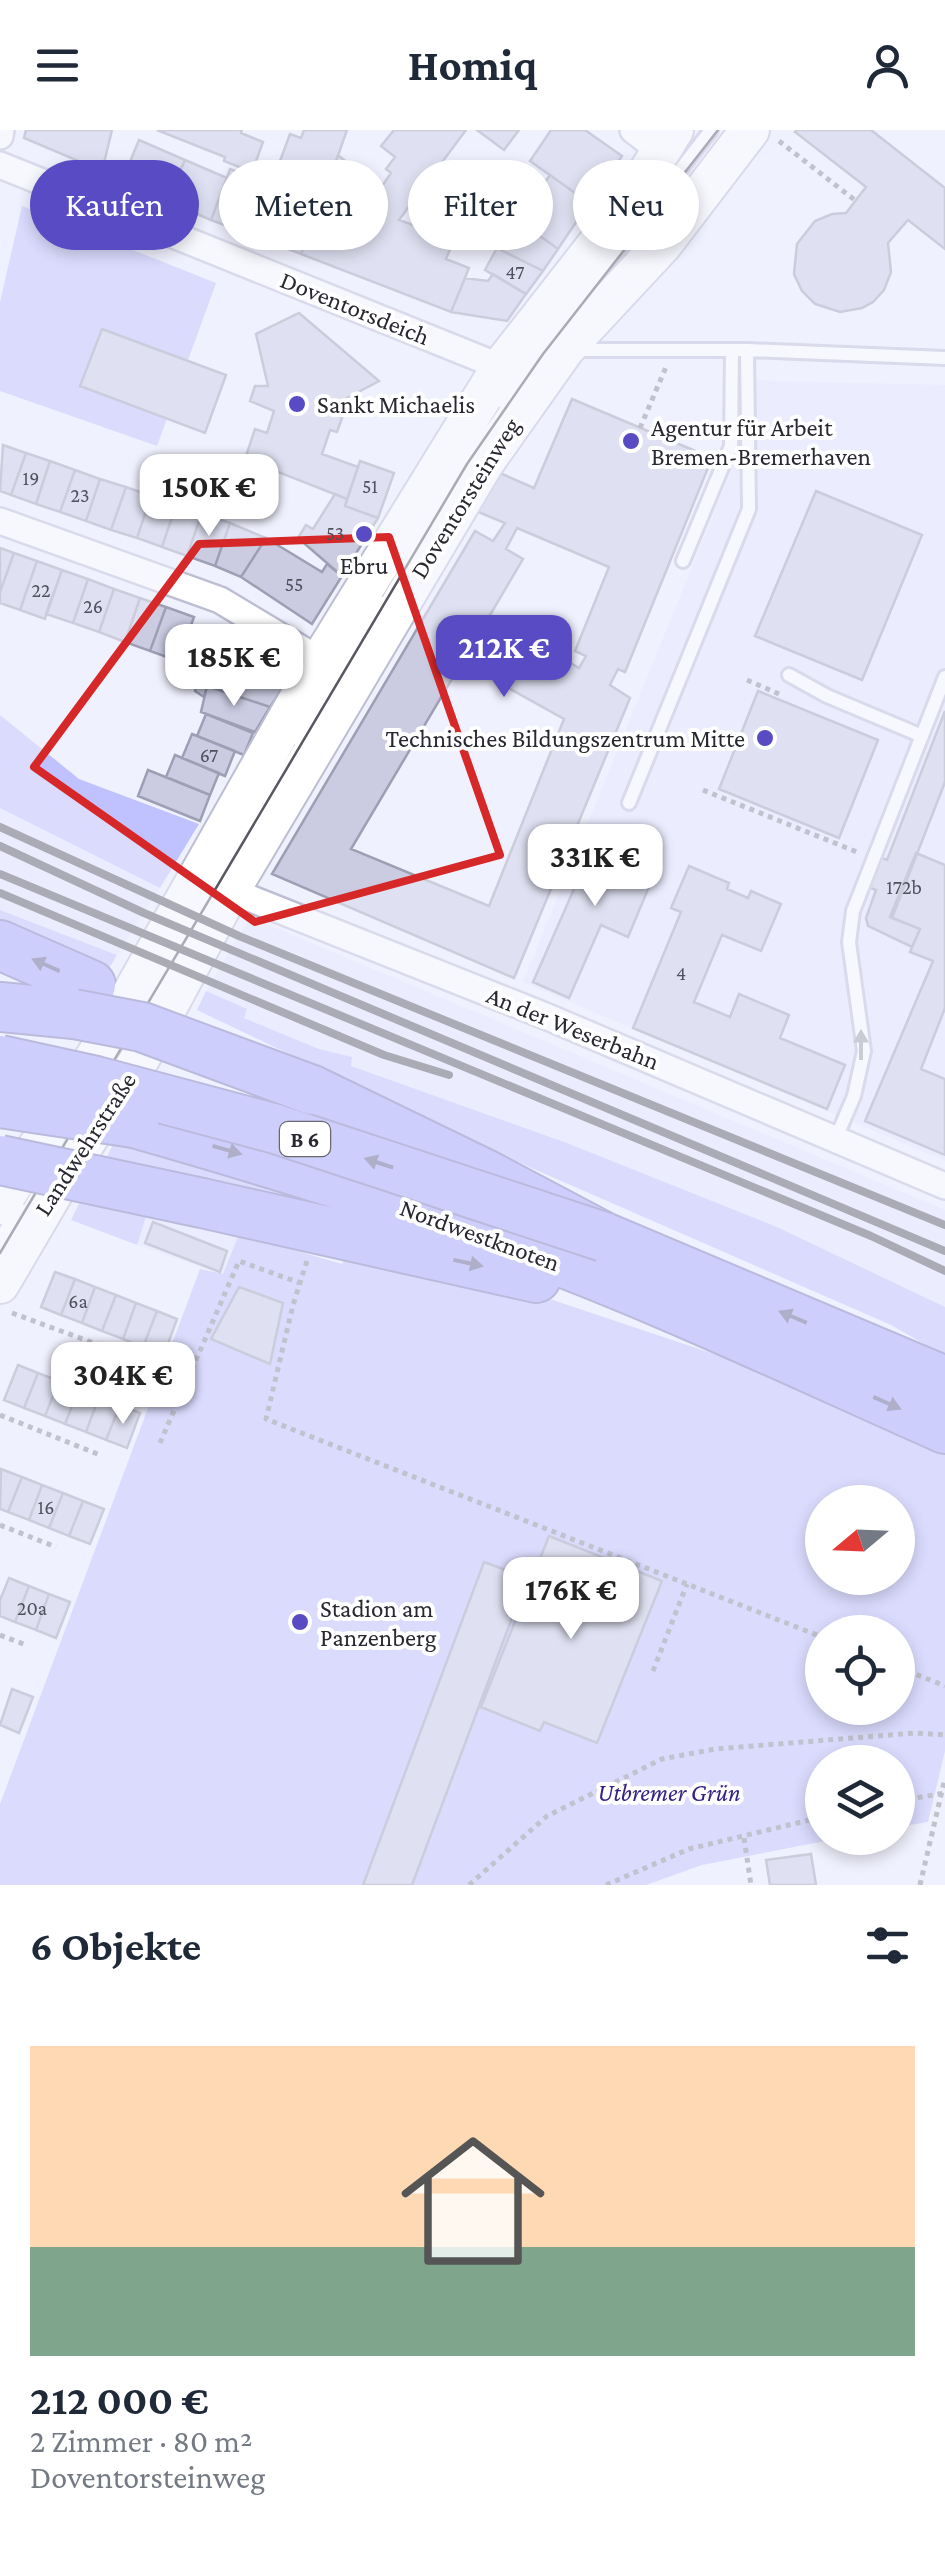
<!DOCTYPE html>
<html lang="de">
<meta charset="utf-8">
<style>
body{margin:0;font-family:"Crimson Pro",serif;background:#f2f2f3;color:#1f2937;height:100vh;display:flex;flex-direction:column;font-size:38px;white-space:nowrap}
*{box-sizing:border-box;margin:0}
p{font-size:32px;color:#747a83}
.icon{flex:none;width:55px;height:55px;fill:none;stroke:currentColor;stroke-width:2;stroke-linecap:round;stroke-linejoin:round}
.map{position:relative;height:1755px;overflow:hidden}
.drawer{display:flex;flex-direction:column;background:#fff;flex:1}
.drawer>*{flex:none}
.banner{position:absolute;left:30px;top:30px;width:885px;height:90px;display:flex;gap:20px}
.needle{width:65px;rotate:251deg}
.tools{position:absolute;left:805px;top:1355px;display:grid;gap:20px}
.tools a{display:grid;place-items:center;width:110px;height:110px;border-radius:50%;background:#fff;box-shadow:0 5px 15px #0003;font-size:50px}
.price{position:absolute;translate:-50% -85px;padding:0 22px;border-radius:20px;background:#fff;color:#222;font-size:32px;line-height:65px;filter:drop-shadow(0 2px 5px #0008)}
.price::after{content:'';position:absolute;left:50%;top:60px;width:30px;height:22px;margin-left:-15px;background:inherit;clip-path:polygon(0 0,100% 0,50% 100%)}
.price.selected{background:#594bc3;color:#fff}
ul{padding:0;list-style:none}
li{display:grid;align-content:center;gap:20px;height:530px;padding:0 30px}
li span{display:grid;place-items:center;height:310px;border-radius:0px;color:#555}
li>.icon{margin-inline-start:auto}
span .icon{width:180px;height:180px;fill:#fffc;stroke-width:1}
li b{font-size:42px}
h2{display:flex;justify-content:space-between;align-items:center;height:120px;padding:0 30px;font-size:42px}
.pill{padding:0 35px;border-radius:45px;background:#fff;box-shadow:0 5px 15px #0003;font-size:35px;line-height:90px}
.pill.selected{background:#594bc3;color:#fff}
header{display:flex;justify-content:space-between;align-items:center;height:130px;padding:0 30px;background:#fff;font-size:45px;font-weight:700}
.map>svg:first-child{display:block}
.built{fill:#e5e7fe}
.green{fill:#c0c2ff;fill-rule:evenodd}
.building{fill:#cbcce2;stroke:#9e9fb4;stroke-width:2.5;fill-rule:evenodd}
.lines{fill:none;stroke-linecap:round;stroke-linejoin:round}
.lane-casing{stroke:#bdbed4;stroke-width:18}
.street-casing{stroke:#bdbed4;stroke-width:30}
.secondary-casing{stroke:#bdbed4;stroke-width:42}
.highway-casing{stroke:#7979b5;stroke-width:52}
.path{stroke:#888993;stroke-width:5;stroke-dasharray:5 5;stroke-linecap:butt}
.lane{stroke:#fff;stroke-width:12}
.street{stroke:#fff;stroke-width:25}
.secondary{stroke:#fff;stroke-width:38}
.highway{stroke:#a5a5fd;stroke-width:48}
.tram{stroke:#575861;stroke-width:2.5}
.rail{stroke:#575861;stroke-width:8}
.highway-bridge-casing{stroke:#7979b5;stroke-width:52;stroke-linecap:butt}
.highway-bridge{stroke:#a5a5fd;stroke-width:48}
.oneway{fill:#60608c}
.oneway2{fill:#9e9ea2}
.marked{fill:none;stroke:#d62828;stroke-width:8;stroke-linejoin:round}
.poi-dot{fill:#594bc3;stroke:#fff;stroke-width:4}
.labels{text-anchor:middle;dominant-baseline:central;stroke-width:8;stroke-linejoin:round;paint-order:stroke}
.number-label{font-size:20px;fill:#50515c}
.shield{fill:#fff;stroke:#68686e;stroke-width:2.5}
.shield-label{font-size:22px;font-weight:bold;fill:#272830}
.street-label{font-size:25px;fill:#272830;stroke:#fff}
.poi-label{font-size:25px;fill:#272830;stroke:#fff;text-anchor:start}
.park-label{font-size:25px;font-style:italic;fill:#342286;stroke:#fff}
</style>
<header><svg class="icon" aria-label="menu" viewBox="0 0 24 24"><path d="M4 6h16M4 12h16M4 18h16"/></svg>Homiq<svg class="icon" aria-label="person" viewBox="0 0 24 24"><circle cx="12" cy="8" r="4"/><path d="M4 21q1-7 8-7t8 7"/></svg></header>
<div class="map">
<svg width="945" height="1755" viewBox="0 0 945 1755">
<rect width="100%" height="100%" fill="#f0f1fe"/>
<path class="built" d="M741 250 945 255V1031L523 852 740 319Z
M0 678 160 758 117 825 0 780Z
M250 787 945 1080V1177L777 1097 567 1013 350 936 351 927 319 919 244 888 247 880 206 861Z
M90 1056 239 1104 223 1145 137 1115 146 1087 80 1072Z"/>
<path class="green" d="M22 76 216 153 157 316 0 261V172Z
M0 585 79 649 199 694 160 758 0 678Z
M0 780 117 825 108 840 0 796Z
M206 861 247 879 244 888 319 919 352 927 351 936 567 1013 777 1097 945 1177V1226L891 1195 479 1015 197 880Z
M114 1012 285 1060 283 1074 105 1031Z
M80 1072 146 1087 137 1115 71 1090Z
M239 1104 342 1134 350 1114 505 1154 723 1227 945 1323V1621L928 1692 898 1697V1632H822V1708H841L702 1735 646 1755H0V1674L200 1139 223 1144ZM822 1372H898V1448H822ZM822 1502H898V1578H822Z"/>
<path class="building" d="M26 0H112L102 41 24 8Z
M157 0H242L241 3 263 12 252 42 224 31 225 27Z
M304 0H347L321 74 271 55 290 4 301 8Z
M394 0H466L399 90 440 105 437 112 451 117 446 129 469 138 451 182 301 124 338 25 380 59 391 43 386 39 395 27 381 16Z
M477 0H519L504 20Z
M551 0H585L622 26 589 73 530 31Z
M797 0H871L945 58V119L908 90 888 113 891 142 884 160 873 172 862 178 840 182 815 174 802 161 794 144 797 114 815 91 832 84 846 83 866 57 795 2Z
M139 10 185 30 167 71 122 51Z
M185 30 227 48 211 90 167 71Z
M230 39 321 74 301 124 211 90Z
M550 45 589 73 558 119 518 90Z
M518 90 558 119 543 141 497 118Z
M497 118 543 141 526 164 485 140Z
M493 144 526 164 507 191 451 182 465 148 488 151Z
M299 183 379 251 330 277 342 288 337 302 330 300 322 324 358 337 347 369 245 329 255 299 267 303 274 281 250 271 255 256H268L256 204Z
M102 199 226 245 205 303 80 256Z
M572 269 712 328 625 542 618 539 610 555 630 568 514 848 272 744 475 401 493 411 505 393 476 381 493 340 534 358ZM517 398 609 437 575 521 586 526 579 538 490 485 523 429 506 419ZM462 532 564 589 489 776 351 719Z
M3 315 26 323 11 365 0 361Z
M26 323 50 331 36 374 11 365Z
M50 331 75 340 60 382 36 374Z
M360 331 394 343 378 388 345 376Z
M75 340 100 349 86 391 60 382Z
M100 349 126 357 111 400 86 391Z
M126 357 151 366 137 408 111 400Z
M816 361 922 405 862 550 755 506Z
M335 364 347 369 345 376 378 388 342 446 298 408 306 395 313 399Z
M151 366 176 375 162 417 137 408Z
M176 375 202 383 187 426 162 417Z
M202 383 230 393 215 436 187 426Z
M230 393 266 408 241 447 215 436Z
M266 408 322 442 327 434 342 446 312 494 241 447Z
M0 418 14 423 0 462Z
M14 423 37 431 20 480 0 473V462Z
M37 431 62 440 45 489 20 480Z
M62 440 88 449 73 493 46 484Z
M88 449 114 459 99 502 73 493Z
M114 459 140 468 125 512 99 502Z
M140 468 166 477 150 521 125 512Z
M166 477 194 487 178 531 150 521Z
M191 496 244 529 225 562 207 556 204 567 195 561 198 551 189 542 183 554 172 549Z
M254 513 296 539 270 577 225 562Z
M207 556 270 577 255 602 201 582Z
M758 561 878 610 839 708 719 659Z
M945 581V652L892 788 920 799 912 817 868 796 866 788 876 760 862 755 874 725 887 730Z
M206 584 253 603 244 625 197 606Z
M192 604 235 621 225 646 182 628Z
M175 625 219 643 210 665 166 647Z
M148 640 210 665 200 691 138 666Z
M601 698 645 717 633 744 651 752 628 807 601 795 569 868 533 852Z
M916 723 945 735V878L921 939 945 949V1025L865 991 933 831 910 822 920 799 890 787Z
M689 736 729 753 727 759 748 768 751 761 781 774 761 821 722 805 694 872 730 887 739 864 789 885 780 908 845 935 827 979 633 898 681 782 671 778Z
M153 1092 227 1121 220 1142 145 1113Z
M55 1142 75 1149 61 1185 41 1177Z
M75 1149 95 1157 82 1193 61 1185Z
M95 1157 116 1165 102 1201 82 1193Z
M239 1157 283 1173 270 1234 211 1209Z
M116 1165 136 1173 123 1209 102 1201Z
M136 1173 157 1181 143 1217 123 1209Z
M157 1181 177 1189 164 1225 143 1217Z
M18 1235 38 1243 24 1278 4 1270Z
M38 1243 59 1251 45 1286 24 1278Z
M59 1251 79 1259 65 1294 45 1286Z
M79 1259 99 1267 86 1302 65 1294Z
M99 1267 120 1275 106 1310 86 1302Z
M120 1275 140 1283 127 1318 106 1310Z
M1 1339 22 1347 8 1382 0 1379Z
M22 1347 42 1355 29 1390 8 1382Z
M42 1355 63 1363 49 1398 29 1390Z
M63 1363 83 1371 69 1406 49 1398Z
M83 1371 104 1379 90 1414 69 1406Z
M549 1406 662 1451 597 1613 544 1592 540 1601 481 1577Z
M484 1432 527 1448 412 1755H363Z
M9 1448 29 1456 15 1492 0 1486V1470Z
M29 1456 49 1464 36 1500 15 1492Z
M49 1464 70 1472 56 1508 36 1500Z
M12 1559 33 1567 19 1603 0 1595Z
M811 1724 816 1755H770L766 1730Z"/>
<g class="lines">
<defs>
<path id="lane" d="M573 220H747L945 228
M501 271 711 0
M683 431 731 316 732 220
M789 545 827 566 922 606
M297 609 378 471
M629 673 749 379 747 220
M836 1008 854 966 864 921 849 812 853 781 945 547
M0 1111 18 1077"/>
<path id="street" d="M633 0 659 20
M0 6 1 0
M0 35 501 237 546 244
M0 391 220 470 353 550
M219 756 543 885 945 1056"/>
<path id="secondary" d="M0 1075 102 916 321 529 501 237 626 77 674 0
M0 1154 58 1055 141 927 230 761 485 332 565 219 662 115 750 0"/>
<path id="highway" d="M0 815 91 855
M0 877 74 884
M312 960 485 1044 604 1107 945 1251
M134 993C253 1027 372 1063 489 1105 644 1160 794 1232 945 1299
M202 1073 536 1148"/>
</defs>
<use href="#lane" class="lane-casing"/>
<use href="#street" class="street-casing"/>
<use href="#secondary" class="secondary-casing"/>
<use href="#highway" class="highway-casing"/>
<path class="path" d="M779 11 856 71
M640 298 666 237
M747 550 779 564
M703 660 857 722
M307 1131 293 1175 266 1289 822 1507
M12 1183 148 1233
M0 1285 100 1325
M160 1313 239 1131 300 1153
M0 1395 56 1417
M0 1505 26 1515
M898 1537 945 1556
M653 1541 687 1454
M898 1671 945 1663
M898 1688 904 1687 905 1671
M744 1708 751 1755
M469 1755 547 1686 662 1629 715 1619 915 1603 945 1605
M606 1755 689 1719 822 1687
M920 1755 945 1648"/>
<use href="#lane" class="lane"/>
<use href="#street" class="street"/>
<use href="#secondary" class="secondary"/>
<use href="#highway" class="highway"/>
<path class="tram" d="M0 1123 467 334 543 224 718 0"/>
<path class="rail" d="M0 697 239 806 945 1095
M0 716 144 783 945 1121
M0 744 871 1106 945 1141
M0 763 384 925 449 945"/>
<defs>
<path id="highway-bridge" d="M74 884 142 897 312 960
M0 930 96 951 276 999 604 1107
M0 973 134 993
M0 1030 202 1073"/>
</defs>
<use href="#highway-bridge" class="highway-bridge-casing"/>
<use href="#highway-bridge" class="highway-bridge"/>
</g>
<defs><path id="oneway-solid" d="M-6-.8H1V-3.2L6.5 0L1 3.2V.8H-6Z" transform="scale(2.5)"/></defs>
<g class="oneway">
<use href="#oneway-solid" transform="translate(46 835) rotate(-156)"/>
<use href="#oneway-solid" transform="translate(227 1020) rotate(16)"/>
<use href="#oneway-solid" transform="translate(379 1033) rotate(-162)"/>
<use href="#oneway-solid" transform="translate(468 1133) rotate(12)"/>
<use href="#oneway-solid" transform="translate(793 1187) rotate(-157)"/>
<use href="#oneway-solid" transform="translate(887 1273) rotate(24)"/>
</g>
<use class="oneway2" href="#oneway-solid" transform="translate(861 915) rotate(-90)"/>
<path d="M0 0H945V1755H0ZM389 407 500 725 255 792 34 637 199 414Z" fill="#f0f1fe" fill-opacity=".55" fill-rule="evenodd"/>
<path class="marked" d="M389 407 500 725 255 792 34 637 199 414Z"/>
<g class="poi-dot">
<circle cx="297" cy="274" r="10"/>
<circle cx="631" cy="311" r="10"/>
<circle cx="364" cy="404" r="10"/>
<circle cx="765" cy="608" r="10"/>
<circle cx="300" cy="1492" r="10"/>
</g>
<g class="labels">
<g class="number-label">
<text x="515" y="142">47</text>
<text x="31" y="348">19</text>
<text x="370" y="356">51</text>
<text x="80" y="365">23</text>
<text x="335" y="403">53</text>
<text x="294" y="454">55</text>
<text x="41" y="460">22</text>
<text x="93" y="476">26</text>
<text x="209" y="625">67</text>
<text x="904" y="757">172b</text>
<text x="681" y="843">4</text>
<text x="78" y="1171">6a</text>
<text x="46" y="1377">16</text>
<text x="32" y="1478">20a</text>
</g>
<rect class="shield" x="280" y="992" width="50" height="34" rx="8"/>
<g class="shield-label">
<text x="305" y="1009">B 6</text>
</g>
<g class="street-label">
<text transform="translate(355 178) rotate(22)">Doventorsdeich</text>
<text transform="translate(465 368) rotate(-58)">Doventorsteinweg</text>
<text transform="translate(573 898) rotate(22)">An der Weserbahn</text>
<text transform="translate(85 1014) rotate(-57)">Landwehrstraße</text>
<text transform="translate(480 1105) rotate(20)">Nordwestknoten</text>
</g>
<g class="poi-label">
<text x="317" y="274">Sankt Michaelis</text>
<text x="651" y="297">Agentur für Arbeit<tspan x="651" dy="29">Bremen-Bremerhaven</tspan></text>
<text x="364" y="435" text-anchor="middle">Ebru</text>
<text x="745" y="608" text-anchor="end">Technisches Bildungszentrum Mitte</text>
<text x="320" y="1478">Stadion am<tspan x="320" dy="29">Panzenberg</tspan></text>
</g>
<g class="park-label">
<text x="669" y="1662">Utbremer Grün</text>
</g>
</g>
</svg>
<div class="tools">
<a><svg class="needle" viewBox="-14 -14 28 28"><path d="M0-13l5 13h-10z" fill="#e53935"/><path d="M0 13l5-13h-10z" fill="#747a83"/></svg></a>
<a><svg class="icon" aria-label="locate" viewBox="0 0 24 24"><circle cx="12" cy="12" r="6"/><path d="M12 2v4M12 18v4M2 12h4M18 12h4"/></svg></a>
<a><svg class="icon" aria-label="layers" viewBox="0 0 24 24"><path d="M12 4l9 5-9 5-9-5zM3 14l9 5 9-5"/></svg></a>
</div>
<b class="price" style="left:209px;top:409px">150K €</b>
<b class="price selected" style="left:504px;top:570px">212K €</b>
<b class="price" style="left:234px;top:579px">185K €</b>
<b class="price" style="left:595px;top:779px">331K €</b>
<b class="price" style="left:123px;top:1297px">304K €</b>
<b class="price" style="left:571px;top:1512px">176K €</b>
<div class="banner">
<a class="pill selected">Kaufen</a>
<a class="pill">Mieten</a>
<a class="pill">Filter</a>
<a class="pill">Neu</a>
</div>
</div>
<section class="drawer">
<h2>6 Objekte<svg class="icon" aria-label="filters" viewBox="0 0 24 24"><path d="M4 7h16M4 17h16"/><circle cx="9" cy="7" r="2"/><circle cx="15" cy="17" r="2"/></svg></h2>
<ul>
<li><span style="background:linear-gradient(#ffd9b3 65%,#7fa58c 0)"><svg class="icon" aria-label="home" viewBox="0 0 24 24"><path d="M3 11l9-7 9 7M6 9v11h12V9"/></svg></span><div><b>212 000 €</b><p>2 Zimmer · 80 m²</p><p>Doventorsteinweg</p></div></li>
</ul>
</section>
